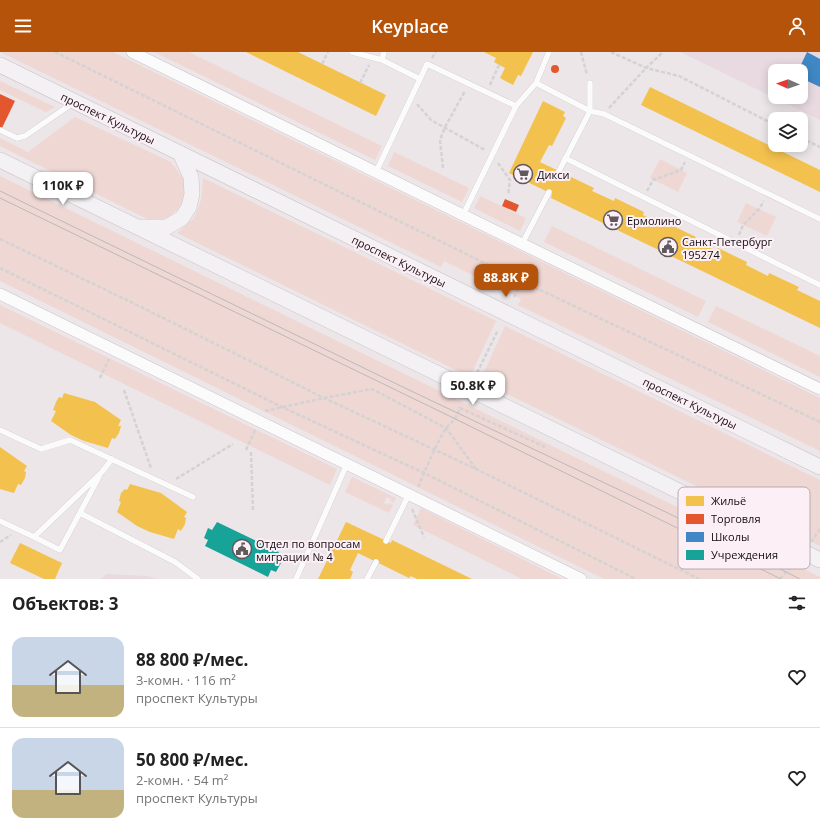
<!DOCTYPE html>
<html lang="ru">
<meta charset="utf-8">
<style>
body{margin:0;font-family:"Open Sans",sans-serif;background:#f6f6f6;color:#222;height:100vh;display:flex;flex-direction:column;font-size:15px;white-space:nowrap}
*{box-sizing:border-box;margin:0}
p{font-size:13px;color:#767676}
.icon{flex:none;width:22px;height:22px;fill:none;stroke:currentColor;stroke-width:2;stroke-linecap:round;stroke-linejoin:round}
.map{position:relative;height:527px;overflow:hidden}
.drawer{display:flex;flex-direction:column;background:#fff;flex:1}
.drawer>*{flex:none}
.needle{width:26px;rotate:272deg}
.buttons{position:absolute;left:768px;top:12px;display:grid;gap:8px}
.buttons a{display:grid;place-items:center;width:40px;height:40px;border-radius:8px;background:#fff;box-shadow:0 2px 10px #0003;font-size:20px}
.price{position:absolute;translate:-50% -34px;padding:0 9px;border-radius:8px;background:#fff;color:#222;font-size:13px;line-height:26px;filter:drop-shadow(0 1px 2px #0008)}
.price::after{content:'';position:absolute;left:50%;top:24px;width:12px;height:9px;margin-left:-6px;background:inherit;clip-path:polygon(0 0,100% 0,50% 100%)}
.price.on{background:#b45309;color:#fff}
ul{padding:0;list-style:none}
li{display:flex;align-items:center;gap:12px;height:100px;padding:0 12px}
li+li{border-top:1px solid #e0e0e0}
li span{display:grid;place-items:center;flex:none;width:112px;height:80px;border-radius:12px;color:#555}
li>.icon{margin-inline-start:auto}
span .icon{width:48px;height:48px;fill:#fffc;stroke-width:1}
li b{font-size:17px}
h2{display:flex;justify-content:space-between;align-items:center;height:48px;padding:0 12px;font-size:17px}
header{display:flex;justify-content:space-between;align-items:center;height:52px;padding:0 12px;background:#b45309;color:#fff;font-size:18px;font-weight:600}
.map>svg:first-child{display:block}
.built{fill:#e9dae2;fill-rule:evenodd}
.green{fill:#efd7d4}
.homes{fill:#f2c14e}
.shops{fill:#e4572e}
.schools{fill:#3f88c5}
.public{fill:#17a398}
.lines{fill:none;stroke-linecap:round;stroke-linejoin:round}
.service-casing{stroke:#cac4c7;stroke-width:6}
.minor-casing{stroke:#cac4c7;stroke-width:12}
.secondary-casing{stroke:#cac4c7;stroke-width:16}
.path{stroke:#d4d2d3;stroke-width:2.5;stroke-dasharray:4 2;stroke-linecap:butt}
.service{stroke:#fcfbfc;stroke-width:5.5}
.minor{stroke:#fcfbfc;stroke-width:11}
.secondary{stroke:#f4f1f5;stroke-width:15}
.tram{stroke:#bbb9b9;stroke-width:1}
.labels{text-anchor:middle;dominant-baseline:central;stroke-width:4;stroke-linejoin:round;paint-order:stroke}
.street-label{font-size:11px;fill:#120d10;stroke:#fdeff6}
.poi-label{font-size:11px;fill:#120d10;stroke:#fdeff6;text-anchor:start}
.key{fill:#fdeff6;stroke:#b6abb1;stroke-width:1}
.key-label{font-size:11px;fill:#120d10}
</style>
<header><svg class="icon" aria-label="menu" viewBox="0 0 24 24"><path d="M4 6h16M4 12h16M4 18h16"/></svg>Keyplace<svg class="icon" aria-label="person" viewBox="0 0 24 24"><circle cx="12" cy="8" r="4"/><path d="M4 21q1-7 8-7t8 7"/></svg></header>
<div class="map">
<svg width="820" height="527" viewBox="0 0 820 527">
<rect width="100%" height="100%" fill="#ece6e9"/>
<path class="built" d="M680 0H820V68ZM775 19H801V45H775Z
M106 522 148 524 156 527H101Z"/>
<path class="green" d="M0 0H113L820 346V399L518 253 521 247 444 209 441 215Z
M154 0H189L382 94 375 108Z
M0 29 55 55 46 60 0 38Z
M75 65 171 110 184 128 186 142 178 157 170 164 158 169 147 167 0 94V86L28 100Z
M394 100 469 136 462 150 388 114Z
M660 107 687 121 678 140 650 126Z
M0 124 820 525V527H604L0 229Z
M203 126 496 269 470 325 177 181 194 166 201 148Z
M480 144 526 166 520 179 474 156Z
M746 151 776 165 767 184 737 170Z
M552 174 706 249 698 265 544 190Z
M0 253 337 417 330 433 0 271Z
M716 254 820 304V325L708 270Z
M505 274 820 428V494L480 329Z
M352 425 396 446 394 451 390 449 391 447 387 445 384 451 388 453 389 451 393 453 389 461 345 440Z
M421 456 562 527H522L413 473Z"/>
<path class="homes" d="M246 0H298L386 43 376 64Z
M484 0H533L521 24 518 23 513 33 500 26 505 16 494 10 496 6Z
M650 35 820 118V140L641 53Z
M543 49 565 60 563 64 566 66 552 94 549 93 540 110 594 136 592 139 614 149 615 146 644 160 643 163 666 174 667 171 696 185 694 188 716 199 718 196 747 210 746 213 768 224 769 221 799 235 797 238 820 249V276L551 146 552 142 509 121Z
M64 341 95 350 121 368 118 374H121L119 381 115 387 112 386 108 396 84 389 71 383 51 369 56 359 53 358 56 350 59 345 62 346Z
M0 395 27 414 24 419 26 420 25 426 21 433 18 432 14 441 0 437Z
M130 432 161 441 187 460 184 465 186 466 185 472 181 479 178 477 174 487 150 480 137 474 117 460 121 450 119 449 121 441 125 437 127 438Z
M346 470 391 491 392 488 472 527H417L411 524 409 526 358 501 350 518 353 520 350 527H318Z
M20 491 62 511 55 527H44L10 511Z"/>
<path class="shops" d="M551 17a4 4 0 1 1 8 0a4 4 0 1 1-8 0Z
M0 42 15 49 2 76 0 75Z
M505 147 519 153 516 160 502 154Z"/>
<path class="schools" d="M807 0 820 7V35L801 26V19H798Z"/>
<path class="public" d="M217 470 279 500 275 508 281 511 276 520 271 518 268 525 205 494 208 488 204 486 208 476 212 478Z"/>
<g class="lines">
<defs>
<path id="service" d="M352 0 382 8 420 27 376 120
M382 8 384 0
M420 27 427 12 516 54
M536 31 590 59 604 62 820 167
M0 78 17 86 25 84 73 51
M565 106 820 233
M559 119 590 59V31
M463 163 516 54 536 31 549 0
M522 192 549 140
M0 378 41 397 70 388 193 445
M80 461 175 510 198 527
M0 469 34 485 102 420 112 407
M34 485 60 498 99 425
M386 489 409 442
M296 527 347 412
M367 527 376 510"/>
<path id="minor" d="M132 0 522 192 820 337
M0 242 581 527"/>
<path id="secondary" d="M0 13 820 415
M0 108 820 508
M141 175H167L182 166 189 155 192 142 191 125 180 101"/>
</defs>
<use href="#service" class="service-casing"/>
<use href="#minor" class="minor-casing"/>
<use href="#secondary" class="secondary-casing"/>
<path class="path" d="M55 0 521 229 820 370
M581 0 587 23
M611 0 646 16 679 24 775 73
M432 6 436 0
M322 12 328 0
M360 31 369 13
M490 33 499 13
M417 52 431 68 485 98
M609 56 646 16 663 0
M801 86 820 95
M498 111 510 128 508 143
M443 116 440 88 445 75 465 39
M647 139 653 128 681 118 685 110
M739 183 743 173 759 157 764 149
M0 187 135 252 324 346 476 417 699 527
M0 216 282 355 424 421 636 527
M514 245 529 214
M477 321 498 278
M100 326 109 307
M124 338 151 416
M265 359 324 346 372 337 446 376 476 417
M246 398 255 378
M251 400 253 459
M176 427 233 392
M418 435 434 398 446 376 455 367 460 356 545 395
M412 457 424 485
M0 490 11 483
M811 490 820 477
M780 527 795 510"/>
<use href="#service" class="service"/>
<use href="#minor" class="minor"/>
<use href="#secondary" class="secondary"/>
<path class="tram" d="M0 139 407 337 672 463 800 527
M0 146 435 357 781 527"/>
</g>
<defs>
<symbol id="supermarket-ring" viewBox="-11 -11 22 22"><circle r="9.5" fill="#fdeff6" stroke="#5e595c" stroke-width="1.5"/><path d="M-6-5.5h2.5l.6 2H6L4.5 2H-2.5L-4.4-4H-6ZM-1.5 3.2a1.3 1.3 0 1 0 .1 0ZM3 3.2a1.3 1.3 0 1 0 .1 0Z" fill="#5e595c"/></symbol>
<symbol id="civic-ring" viewBox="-11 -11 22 22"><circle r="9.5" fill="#fdeff6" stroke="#5e595c" stroke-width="1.5"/><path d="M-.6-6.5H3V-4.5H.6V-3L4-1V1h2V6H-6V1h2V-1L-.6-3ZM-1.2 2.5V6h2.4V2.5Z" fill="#5e595c"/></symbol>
</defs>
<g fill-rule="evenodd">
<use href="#supermarket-ring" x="512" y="111" width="22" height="22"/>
<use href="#supermarket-ring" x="602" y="157" width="22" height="22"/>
<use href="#civic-ring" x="657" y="184" width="22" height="22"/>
<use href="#civic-ring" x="231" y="486" width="22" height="22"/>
</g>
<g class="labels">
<g class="street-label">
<text transform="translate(108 66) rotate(26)">проспект Культуры</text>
<text transform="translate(399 209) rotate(26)">проспект Культуры</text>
<text transform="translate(690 351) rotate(26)">проспект Культуры</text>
</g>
<g class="poi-label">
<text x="537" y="122">Дикси</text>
<text x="627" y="168">Ермолино</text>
<text x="682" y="189">Санкт-Петербург<tspan x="682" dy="13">195274</tspan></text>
<text x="256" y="491">Отдел по вопросам<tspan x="256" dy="13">миграции № 4</tspan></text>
</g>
</g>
<rect x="678" y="435" width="132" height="82" rx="6" class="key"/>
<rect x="686" y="444" width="18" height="10" fill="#f2c14e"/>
<rect x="686" y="462" width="18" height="10" fill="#e4572e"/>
<rect x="686" y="480" width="18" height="10" fill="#3f88c5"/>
<rect x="686" y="498" width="18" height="10" fill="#17a398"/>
<g class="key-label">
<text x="711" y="453">Жильё</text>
<text x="711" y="471">Торговля</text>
<text x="711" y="489">Школы</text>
<text x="711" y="507">Учреждения</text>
</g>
</svg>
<div class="buttons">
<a><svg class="needle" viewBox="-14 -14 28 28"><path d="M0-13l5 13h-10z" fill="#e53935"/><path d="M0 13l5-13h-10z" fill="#767676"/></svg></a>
<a><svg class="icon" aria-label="layers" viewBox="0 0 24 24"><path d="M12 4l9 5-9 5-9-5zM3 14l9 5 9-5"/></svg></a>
</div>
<b class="price" style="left:63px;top:154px">110K ₽</b>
<b class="price on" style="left:506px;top:246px">88.8K ₽</b>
<b class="price" style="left:473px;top:354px">50.8K ₽</b>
</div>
<section class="drawer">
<h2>Объектов: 3<svg class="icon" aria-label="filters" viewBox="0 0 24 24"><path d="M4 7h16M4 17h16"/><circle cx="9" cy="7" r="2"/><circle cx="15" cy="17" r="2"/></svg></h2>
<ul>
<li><span style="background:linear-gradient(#c9d6e8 60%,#c2b280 0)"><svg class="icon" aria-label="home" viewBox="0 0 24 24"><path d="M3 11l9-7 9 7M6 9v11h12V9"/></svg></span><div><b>88 800 ₽/мес.</b><p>3-комн. · 116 m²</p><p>проспект Культуры</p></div><svg class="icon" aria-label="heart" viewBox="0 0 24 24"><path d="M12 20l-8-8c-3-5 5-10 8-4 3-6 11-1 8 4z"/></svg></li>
<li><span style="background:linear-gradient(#c9d6e8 65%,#c2b280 0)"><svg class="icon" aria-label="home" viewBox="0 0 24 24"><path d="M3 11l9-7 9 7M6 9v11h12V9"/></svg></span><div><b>50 800 ₽/мес.</b><p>2-комн. · 54 m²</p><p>проспект Культуры</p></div><svg class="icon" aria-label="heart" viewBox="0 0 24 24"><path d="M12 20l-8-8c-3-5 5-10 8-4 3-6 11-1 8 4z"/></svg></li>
</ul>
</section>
